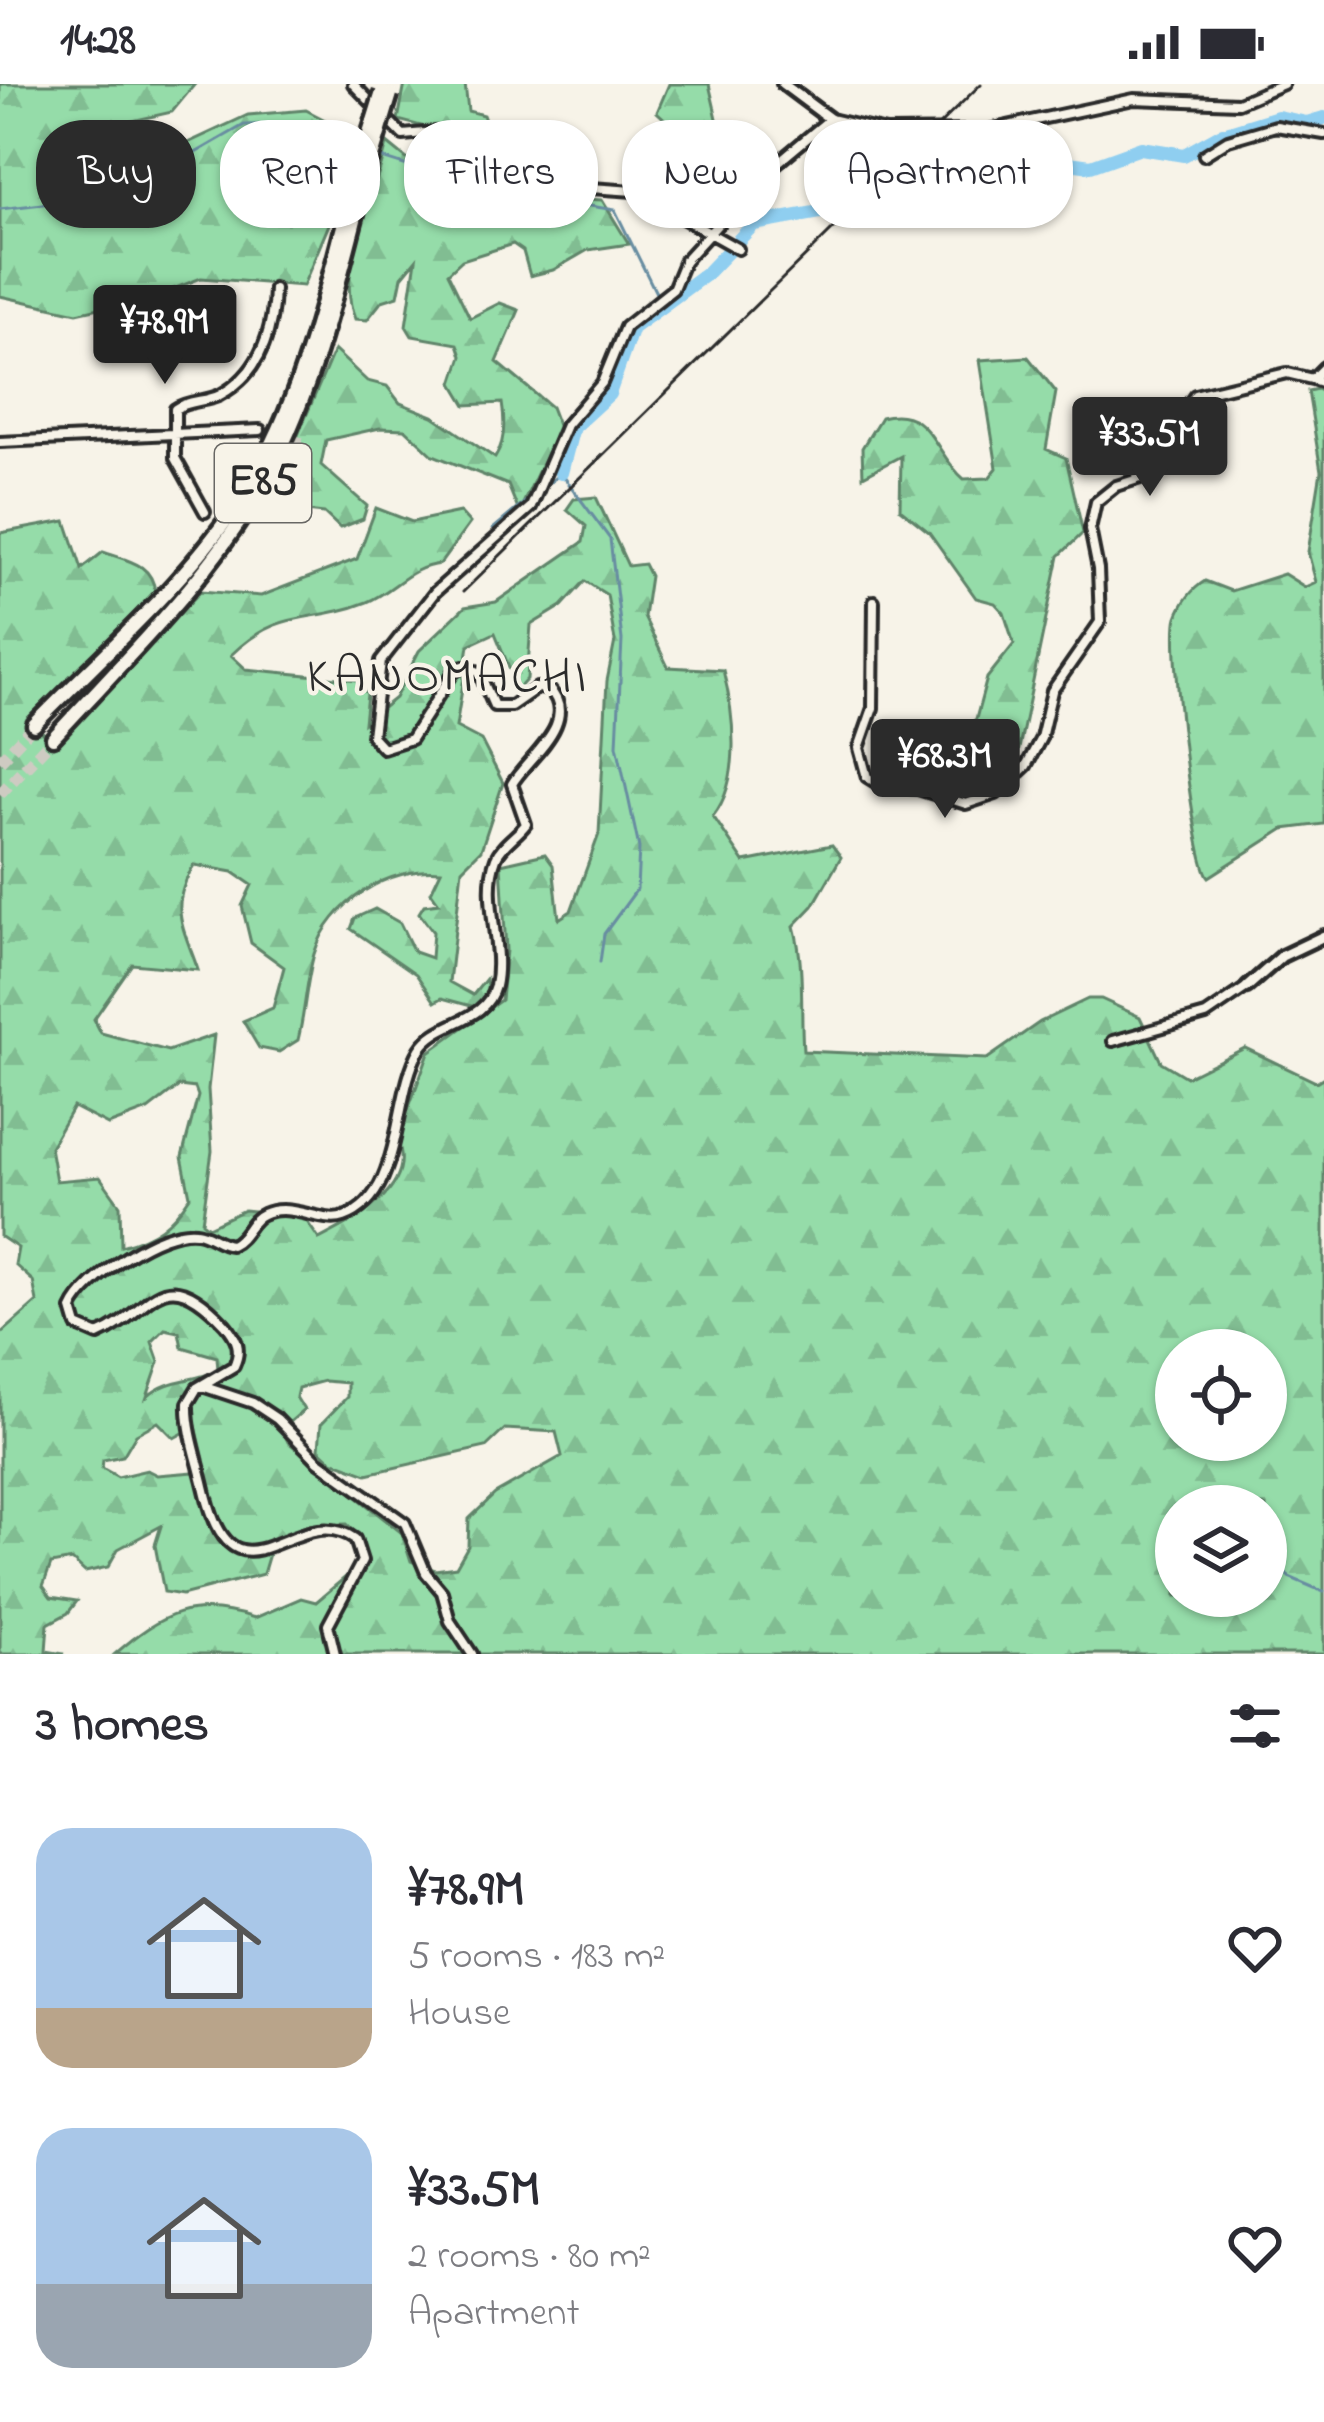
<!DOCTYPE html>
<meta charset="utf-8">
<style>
body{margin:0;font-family:"Indie Flower",sans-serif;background:#f7f7f7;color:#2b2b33;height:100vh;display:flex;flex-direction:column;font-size:45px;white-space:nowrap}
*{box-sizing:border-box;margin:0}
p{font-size:39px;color:#7c7c81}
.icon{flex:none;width:66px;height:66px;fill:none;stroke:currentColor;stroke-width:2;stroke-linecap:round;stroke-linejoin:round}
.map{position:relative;height:1570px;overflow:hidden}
.panel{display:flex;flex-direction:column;background:#fff;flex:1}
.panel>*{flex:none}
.banner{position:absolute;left:36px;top:36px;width:1254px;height:108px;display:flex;gap:24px}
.buttons{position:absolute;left:1155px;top:1245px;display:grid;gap:24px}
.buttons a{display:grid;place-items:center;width:132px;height:132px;border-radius:50%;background:#fff;box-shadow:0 3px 9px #0004;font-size:60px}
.price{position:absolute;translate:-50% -102px;padding:0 27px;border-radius:12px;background:#2b2b2b;color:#fff;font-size:39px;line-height:78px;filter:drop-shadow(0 3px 6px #0008)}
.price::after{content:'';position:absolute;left:50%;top:72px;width:36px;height:27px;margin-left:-18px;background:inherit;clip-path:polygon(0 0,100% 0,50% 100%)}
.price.current{background:#222;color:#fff}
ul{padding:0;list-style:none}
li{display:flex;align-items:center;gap:36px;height:300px;padding:0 36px}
li span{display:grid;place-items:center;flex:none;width:336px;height:240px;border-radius:36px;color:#555}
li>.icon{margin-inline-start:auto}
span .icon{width:144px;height:144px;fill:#fffc;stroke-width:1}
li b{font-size:51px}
h2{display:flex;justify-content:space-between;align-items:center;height:144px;padding:0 36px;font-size:51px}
.pill{padding:0 42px;border-radius:48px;background:#fff;box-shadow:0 3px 9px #0004;font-size:42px;line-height:108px}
.pill.current{background:#2b2b2b;color:#fff}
.status{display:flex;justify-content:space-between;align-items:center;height:84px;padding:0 60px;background:#fff;direction:ltr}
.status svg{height:33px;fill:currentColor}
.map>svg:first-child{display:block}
.forest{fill:url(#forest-firs);stroke:#60846a;stroke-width:3;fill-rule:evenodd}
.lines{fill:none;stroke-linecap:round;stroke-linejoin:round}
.stream{stroke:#678da1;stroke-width:3}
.river{stroke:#8fcef0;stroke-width:14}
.minor-tunnel{stroke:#cecbc2;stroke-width:8;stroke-dasharray:8 4;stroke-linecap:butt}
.trunk-tunnel{stroke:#cecbc2;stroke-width:12;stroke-dasharray:12 6;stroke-linecap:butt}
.minor-casing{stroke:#2b2b2b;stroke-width:16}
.tertiary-casing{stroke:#2b2b2b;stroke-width:18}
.trunk-casing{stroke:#2b2b2b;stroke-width:21}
.minor{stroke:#f7f3e8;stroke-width:8}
.tertiary{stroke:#f7f3e8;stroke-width:9}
.trunk{stroke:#f7f3e8;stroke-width:12}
.rail{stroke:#2b2b2b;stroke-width:3}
.trunk-bridge-casing{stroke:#2b2b2b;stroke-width:21;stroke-linecap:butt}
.trunk-bridge{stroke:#f7f3e8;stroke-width:12}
.labels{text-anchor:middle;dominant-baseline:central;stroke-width:9;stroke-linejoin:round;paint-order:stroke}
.shield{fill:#f7f3e8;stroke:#686764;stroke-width:3}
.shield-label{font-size:45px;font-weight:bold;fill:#2b2b2b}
.neighbourhood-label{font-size:51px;letter-spacing:3px;fill:#2b2b2b;stroke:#f7f3e8}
</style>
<div class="status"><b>14:28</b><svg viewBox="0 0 49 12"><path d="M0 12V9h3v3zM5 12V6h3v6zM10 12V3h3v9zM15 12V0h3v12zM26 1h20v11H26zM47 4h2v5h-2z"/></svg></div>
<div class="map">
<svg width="1324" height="1570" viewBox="0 0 1324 1570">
<defs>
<pattern id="forest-firs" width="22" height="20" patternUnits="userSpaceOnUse" patternTransform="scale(3)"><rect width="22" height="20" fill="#95dca9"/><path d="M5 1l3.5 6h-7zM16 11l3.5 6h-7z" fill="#81bd92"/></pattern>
</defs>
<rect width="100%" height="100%" fill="#f7f3e8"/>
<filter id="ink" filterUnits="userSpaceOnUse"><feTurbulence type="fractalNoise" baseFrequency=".00833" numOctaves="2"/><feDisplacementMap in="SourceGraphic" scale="24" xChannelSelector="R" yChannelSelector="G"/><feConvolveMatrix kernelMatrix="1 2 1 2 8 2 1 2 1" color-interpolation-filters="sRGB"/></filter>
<g filter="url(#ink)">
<path class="forest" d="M0 0H195L172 28 123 39 109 67 111 82 181 62 248 31 306 26 350 49 343 107 303 202 201 194 158 211 77 229 0 212Z
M405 0H465L468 27 483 31 488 44 482 58 398 36Z
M669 0H709L718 39 710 60 691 59 657 28Z
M387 59 446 107 508 96 549 113 602 116 629 160 588 166 553 186 530 192 523 167 513 160 462 176 448 189 470 234 500 219 519 226 497 278 551 323 559 344 519 428 508 401 433 371 405 345 380 344 326 356 321 381 367 422 363 435 340 444 324 429 260 422 287 377 334 266 367 297 387 302 400 319 433 332 495 374C505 359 505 337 502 319L466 321 453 299 462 272 458 260 412 252 406 242 416 176 402 193 398 212 382 217 367 236 355 235C334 184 377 111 387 59Z
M1028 273 1056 308 1046 365 1066 374 1083 449 1059 472 1015 684 960 711 939 664 976 635 987 594 1014 560 1004 529 995 519 976 514 929 448 900 425 901 372 863 392 862 364 881 333C930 320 934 370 964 395L989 394 997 384 980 276Z
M1317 305 1324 309V740L1284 745 1209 793C1194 778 1169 559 1177 533 1182 519 1192 505 1205 497L1231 507 1284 490 1305 503 1316 498 1308 468 1321 387 1308 307Z
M596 413 628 482 644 480 650 492 644 533 668 583 723 586C734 629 742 696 713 732L744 778 832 761 841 773 813 822 794 842C805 882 800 925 803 967L987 975 1040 938 1088 915H1101L1140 933 1161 978 1186 993 1245 964 1316 998 1324 993V1570H115C162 1529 192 1514 255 1534L301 1514 316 1518 366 1476 362 1455 347 1440 307 1441 271 1463 263 1490 182 1511 164 1508 155 1461 161 1442 118 1465 108 1483 85 1488 72 1476 51 1480 43 1502 51 1513 77 1517 68 1529 48 1540 46 1567 64 1570H0V1251L37 1218 33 1197 15 1181 18 1164 0 1152V449L66 437 82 485 103 468C128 477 152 479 155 508L27 635 55 659 201 507 261 512 357 475 376 424 412 438 460 428 470 439 440 480C409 483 394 507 367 518 309 541 282 522 231 571L246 585 358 596 367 610 364 639 395 614 419 567 465 523 496 518 583 458 586 442 567 425 574 415ZM585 497 607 511 615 557 607 597 599 750 571 827 559 835 553 781 545 770 501 780 506 866 501 916 429 968 397 1056C419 1104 352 1138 319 1155L303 1132 244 1126 208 1143 202 1138 212 1067 208 1005 214 951 168 967 101 949 94 935 132 880 198 886C183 842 168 824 194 781L233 788 252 801 242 822 251 859 284 883 273 924 243 937 259 964 279 968 298 956C305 928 306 898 314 870 330 818 389 782 441 787L431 808 439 819 424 821 419 829 433 848 431 874 414 868 400 839 375 825 355 834 351 845 416 890 435 918 442 914 475 923 488 910 486 895 473 911 449 898 462 785 481 766 503 699 481 656 456 643 469 561 495 549 518 605 527 595 531 541 562 522ZM179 1002 195 1004 198 1012 182 1073 190 1112C171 1141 155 1153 121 1162L120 1121 100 1093 56 1097 50 1063 73 1023 108 1041 148 1026ZM165 1245 179 1248 182 1263 217 1273 218 1286C191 1299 170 1293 147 1313L159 1278 152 1258ZM1176 1266H1266V1356H1176ZM324 1297 347 1299V1313L321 1340 319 1365 332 1377 367 1390 486 1363 505 1345 556 1348 562 1372 495 1410 469 1435 468 1462 456 1483 435 1486 411 1477 402 1449 288 1358 282 1345 304 1326 296 1313 298 1304ZM158 1338 174 1354 196 1342 204 1375 194 1388 157 1391 147 1386 118 1393 102 1384 103 1376 123 1372 136 1350ZM1176 1422H1266V1512H1176Z"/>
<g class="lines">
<path class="stream" d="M379 73 477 104 615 126 656 209
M0 125 51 119 178 79 244 41 309 40 359 66
M543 404 561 389 610 455 622 556 617 661 639 764 637 805 604 850 600 878
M493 445 531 413
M1266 1462 1289 1493 1324 1508"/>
<path class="river" d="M561 389 573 343 609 310 632 244 707 189 754 140 831 126 882 71 909 66 948 81 1025 73 1091 82 1141 64 1184 71 1220 51 1278 33 1307 39 1324 34"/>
<path class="minor-tunnel" d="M260 346 305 358"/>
<path class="trunk-tunnel" d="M0 677 34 641
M0 710 53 654"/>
<defs>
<path id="minor" d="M353 0 403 51 436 48 533 100 634 107 738 165
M1204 71 1228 56 1276 42 1324 50
M1312 295 1324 299
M0 358 260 346
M205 428 175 374V325C188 316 206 318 220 311 261 289 273 248 274 205
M874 517 873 624 859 664 867 693 880 701 918 705 966 720 996 710 1026 682 1041 654 1052 607 1100 538 1098 485 1090 445 1096 418 1116 402 1197 376 1184 327 1195 311 1287 289 1312 295 1324 283
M1113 957 1206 931 1247 903
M202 1302 253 1319 277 1335 318 1377 405 1439 426 1489 442 1508 450 1537 472 1570
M335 1570 328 1541 362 1477 355 1455C295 1412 234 1537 204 1402 198 1376 187 1346 188 1319L197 1304 234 1282C242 1265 237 1254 225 1240 159 1170 154 1228 98 1251L77 1242 72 1225C85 1194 162 1143 196 1148 209 1149 217 1160 231 1161 246 1154 249 1136 263 1130 291 1117 322 1141 344 1133 404 1112 392 1012 420 965 438 936 485 940 495 902 504 862 481 813 496 774 501 761 518 751 526 740L512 700C527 674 581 638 549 605L537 604 511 622H494L479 588 463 582 453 589 411 655 383 664 372 652 381 577 435 508 531 423 566 341 602 299 625 243 673 205 685 176 764 90 830 35 886 48 984 47 1134 15 1238 19 1283 0"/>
<path id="tertiary" d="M783 0 830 35
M1247 903 1282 872 1324 852"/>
<path id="trunk" d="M34 641C107 566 194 492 249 402 308 306 329 189 359 82
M53 654C124 576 205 499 259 407 316 309 339 194 368 86"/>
</defs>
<use href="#minor" class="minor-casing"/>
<use href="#tertiary" class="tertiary-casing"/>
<use href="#trunk" class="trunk-casing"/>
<use href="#minor" class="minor"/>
<use href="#tertiary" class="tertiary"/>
<use href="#trunk" class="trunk"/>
<path class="rail" d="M463 508 981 0"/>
<defs>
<path id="trunk-bridge" d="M359 82 382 8
M368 86 391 10"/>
</defs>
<use href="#trunk-bridge" class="trunk-bridge-casing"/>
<use href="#trunk-bridge" class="trunk-bridge"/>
</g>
</g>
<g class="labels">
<rect class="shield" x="215" y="360" width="96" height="78" rx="9"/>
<g class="shield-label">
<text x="263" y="399">E85</text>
</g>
<g class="neighbourhood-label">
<text x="448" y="594">KANOMACHI</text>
</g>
</g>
</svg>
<div class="buttons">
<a><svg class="icon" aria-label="locate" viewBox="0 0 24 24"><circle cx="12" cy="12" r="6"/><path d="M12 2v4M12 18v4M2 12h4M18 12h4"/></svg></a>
<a><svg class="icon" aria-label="layers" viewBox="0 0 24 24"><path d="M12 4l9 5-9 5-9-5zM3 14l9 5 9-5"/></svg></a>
</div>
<b class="price current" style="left:165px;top:303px">¥78.9M</b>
<b class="price" style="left:1150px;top:415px">¥33.5M</b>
<b class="price" style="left:945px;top:737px">¥68.3M</b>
<div class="banner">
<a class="pill current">Buy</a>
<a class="pill">Rent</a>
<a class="pill">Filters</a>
<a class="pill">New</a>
<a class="pill">Apartment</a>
</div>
</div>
<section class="panel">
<h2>3 homes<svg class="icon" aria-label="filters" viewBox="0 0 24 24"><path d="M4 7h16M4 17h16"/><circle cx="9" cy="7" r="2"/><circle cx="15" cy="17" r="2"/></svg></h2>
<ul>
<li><span style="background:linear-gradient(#a9c7e8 75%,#b9a48a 0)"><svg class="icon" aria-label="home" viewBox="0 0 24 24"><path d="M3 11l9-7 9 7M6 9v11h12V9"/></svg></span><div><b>¥78.9M</b><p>5 rooms · 183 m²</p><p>House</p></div><svg class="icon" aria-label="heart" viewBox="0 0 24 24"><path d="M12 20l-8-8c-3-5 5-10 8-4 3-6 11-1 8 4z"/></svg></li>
<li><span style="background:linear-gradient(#a9c7e8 65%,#9aa5b1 0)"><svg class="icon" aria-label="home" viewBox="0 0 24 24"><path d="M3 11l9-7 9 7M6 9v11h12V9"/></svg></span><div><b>¥33.5M</b><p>2 rooms · 80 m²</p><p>Apartment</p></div><svg class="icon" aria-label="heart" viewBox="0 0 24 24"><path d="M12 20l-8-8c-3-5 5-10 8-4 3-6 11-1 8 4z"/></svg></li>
</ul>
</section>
